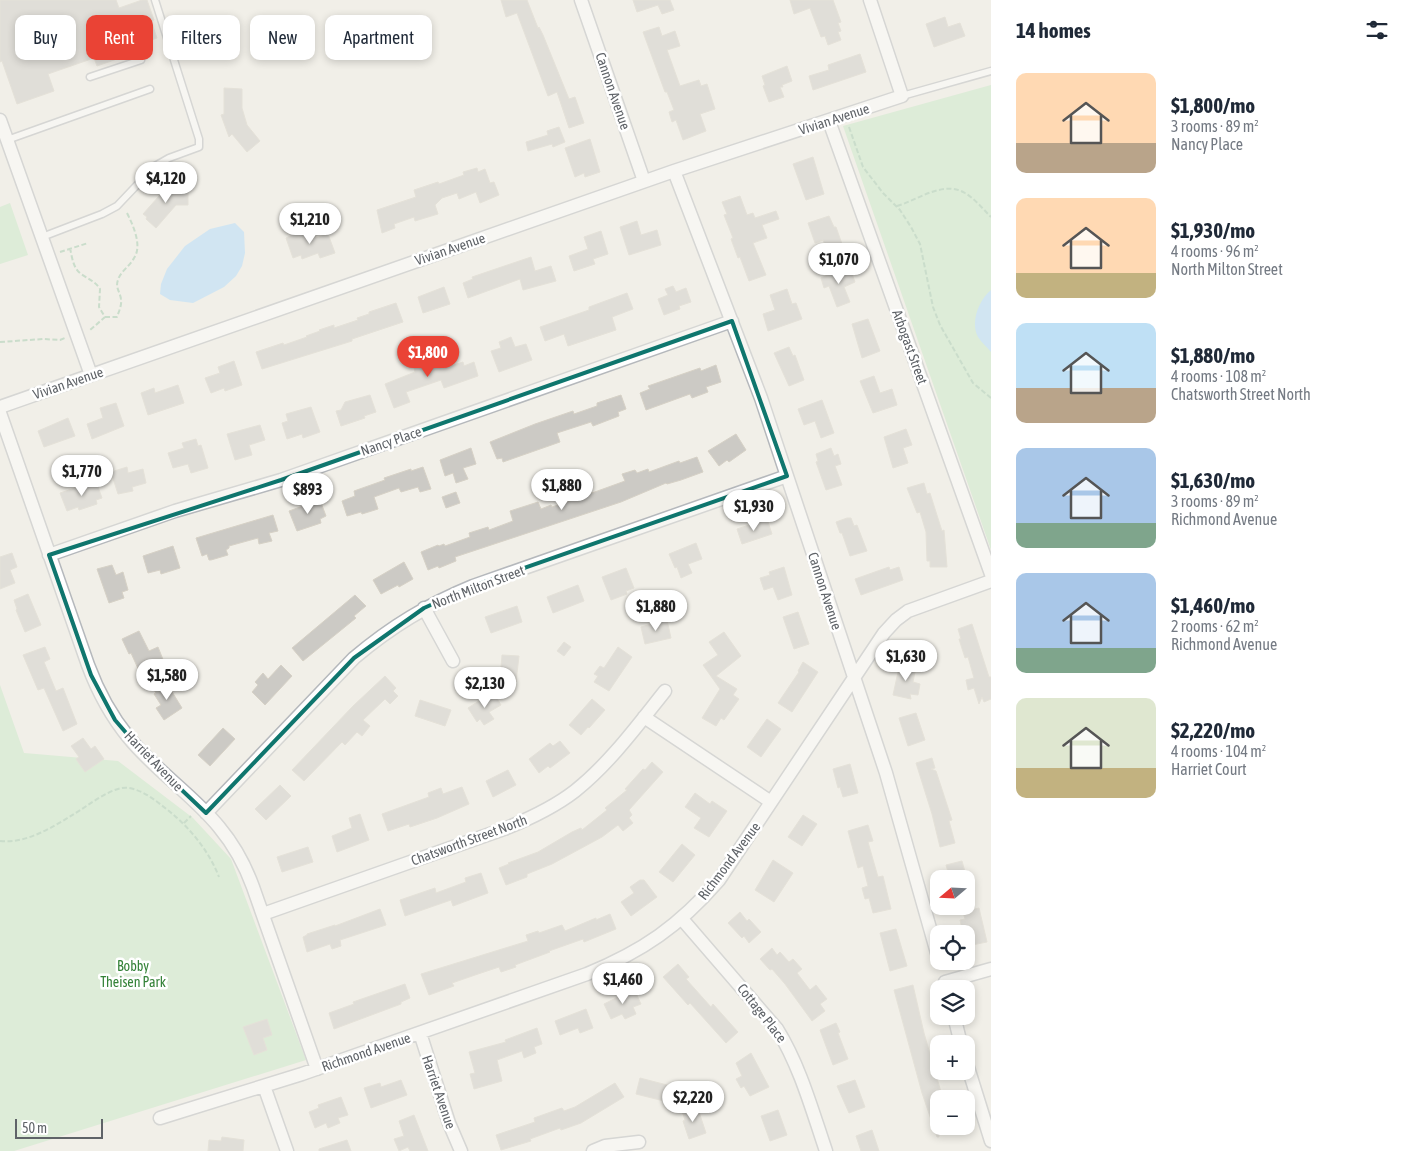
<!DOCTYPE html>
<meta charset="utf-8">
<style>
body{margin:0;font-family:"Asap Condensed",sans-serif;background:#f6f6f7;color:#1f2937;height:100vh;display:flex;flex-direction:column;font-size:19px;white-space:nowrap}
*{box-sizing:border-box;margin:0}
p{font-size:16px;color:#747a83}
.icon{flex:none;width:28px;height:28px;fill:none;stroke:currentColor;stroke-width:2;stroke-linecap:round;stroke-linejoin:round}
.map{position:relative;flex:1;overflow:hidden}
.sheet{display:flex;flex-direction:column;background:#fff;width:425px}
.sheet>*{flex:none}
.banner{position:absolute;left:15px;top:15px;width:475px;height:45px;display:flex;gap:10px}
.needle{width:32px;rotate:251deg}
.tools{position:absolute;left:930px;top:870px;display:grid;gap:10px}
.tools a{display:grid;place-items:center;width:45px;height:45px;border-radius:10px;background:#fff;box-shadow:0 2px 8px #0003;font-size:25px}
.scale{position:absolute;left:15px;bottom:12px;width:88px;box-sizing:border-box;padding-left:5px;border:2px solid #5f6368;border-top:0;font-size:14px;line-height:18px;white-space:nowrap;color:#5f6368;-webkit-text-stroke:4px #fff;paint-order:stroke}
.price{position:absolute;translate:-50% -42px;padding:0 11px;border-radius:18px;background:#fff;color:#222;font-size:16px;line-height:32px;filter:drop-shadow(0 1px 2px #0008)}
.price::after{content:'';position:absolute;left:50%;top:30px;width:15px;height:11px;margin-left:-8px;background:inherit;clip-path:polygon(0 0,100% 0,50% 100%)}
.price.selected{background:#ea4335;color:#fff}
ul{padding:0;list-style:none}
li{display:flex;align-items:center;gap:15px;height:125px;padding:0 25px}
li span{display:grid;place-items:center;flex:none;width:140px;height:100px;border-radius:10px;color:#555}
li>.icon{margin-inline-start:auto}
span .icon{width:60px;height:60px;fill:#fffc;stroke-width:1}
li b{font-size:21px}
h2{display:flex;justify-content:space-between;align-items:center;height:60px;padding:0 25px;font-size:21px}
.tag{padding:0 18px;border-radius:10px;background:#fff;box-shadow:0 2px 8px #0003;font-size:18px;line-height:45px}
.tag.selected{background:#ea4335;color:#fff}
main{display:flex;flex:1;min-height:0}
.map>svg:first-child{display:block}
.green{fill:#c5e8c5}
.water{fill:#aadaff}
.building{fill:#cccac5;stroke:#d6d1c6}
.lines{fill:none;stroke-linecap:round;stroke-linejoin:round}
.lane-casing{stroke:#b5b8bc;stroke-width:9}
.street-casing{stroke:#b5b8bc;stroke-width:15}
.path{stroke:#9cc7a9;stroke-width:2;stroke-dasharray:5 2.5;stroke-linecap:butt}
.lane{stroke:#fff;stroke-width:6}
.street{stroke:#fff;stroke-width:12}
.marked{fill:none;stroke:#0f766e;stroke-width:4;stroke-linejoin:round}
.labels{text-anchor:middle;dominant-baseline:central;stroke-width:5;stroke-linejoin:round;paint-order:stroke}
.street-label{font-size:14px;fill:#5f6368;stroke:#fff}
.park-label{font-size:14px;fill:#348238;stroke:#fff}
</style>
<main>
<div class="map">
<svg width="991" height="1151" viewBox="0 0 991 1151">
<rect width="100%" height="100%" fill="#f1efe8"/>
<path class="green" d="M991 85V550L843 126Z
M10 203 28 255 0 264V207Z
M0 685 24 753 118 761 193 818 231 859 306 1060 14 1151H0Z"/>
<path class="water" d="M235 223 244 232 245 253 242 266 236 276 224 287 193 303 170 300 160 294 161 284 167 269 185 246 210 229Z
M991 290V352C987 347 981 342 978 337 970 322 979 300 991 290Z"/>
<path class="building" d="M0 0H116L119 8 142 0H147L154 20 151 21 157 38 146 42 148 46 133 51 134 53 97 66 94 58 48 74 54 91 17 104 2 61 0 62Z
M501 0H527L538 28 539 27 543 35 569 99 575 97 584 123 569 128 557 92 548 96 517 13 506 17Z
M633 0H670L674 10 662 14 658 5 637 12Z
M790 0H833L841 22 838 23 841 31 838 32 841 40 828 45 825 36 821 37 810 8 794 14Z
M945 17 948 27 960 23 965 36 934 47 926 24Z
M659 27 662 36 675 31 680 46 667 50 680 86 699 80 701 86 707 84 715 109 700 114 706 131 683 140 676 120 672 122 669 112 674 110 667 92H665L643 32Z
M860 54 866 72 813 90 809 76 829 70 828 65Z
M787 66 792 81 782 85 783 87H780L784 97 769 102 763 86 765 85 762 76Z
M224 88 242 89V108L247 125 260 141 247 152 232 134 229 137 221 115 224 114Z
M559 127 565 142 553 147 552 144 528 151 526 142 548 135 547 131Z
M590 139 600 172 585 177 584 173 575 177 565 148Z
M813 157 824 194 806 200 793 164Z
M477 168 478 172 485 169 490 183 494 182 499 195 480 203 476 192 459 199 457 193 442 198 435 205 438 214 415 221 414 217 394 224 395 228 382 233 377 210 416 197 414 190 438 182 439 184 464 175 463 172Z
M184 186 185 192H188V205H176L156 228 146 219 147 217 143 214 167 187Z
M740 196 747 215 753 213 755 218 776 211 779 219 762 225 767 238 753 243 766 275 749 281 740 257 738 258 731 239 733 238 724 215 727 214 722 202Z
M829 216 834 227H836L842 244 827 250 823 240 815 243 808 223Z
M637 221 641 235 657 230 661 245 629 255 620 227Z
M305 229 306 231 313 229 316 238 328 234 335 253 320 258 318 253 302 259 301 255 293 258 286 238Z
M601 231 608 254 593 259 595 264 574 271 569 256 588 249 584 237Z
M531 257 535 271 551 266 556 281 523 290 520 279 468 298 463 283 473 279 472 277Z
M849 266 855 282 844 287 850 302 837 307 829 286 824 288 821 278Z
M673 286 676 292 686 288 691 302 679 306 680 309 664 315 658 299 668 295 665 289Z
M444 287 450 304 423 313 418 297Z
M787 289 792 304 796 303 802 319 768 331 763 314 775 310 770 295Z
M627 293 633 309 612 317 616 330 568 346 564 334 545 341 540 327 589 310V307Z
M396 303 403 322 352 339V341L262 369 256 352 283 343 284 345 307 337 306 336 320 331 319 330 334 325V328L358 320 357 318 369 314V312Z
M868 319 880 351 862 358 852 324Z
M511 337 515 347 526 344 532 360 499 372 491 351 501 348 499 342Z
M789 347 793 356 795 355 804 380 789 386 774 353Z
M421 353 423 361 437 357 442 369 463 362 464 366 474 362 478 376 444 388 441 380 406 392 410 402 394 408 385 384 415 372 411 356Z
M234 361 242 385 225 391 224 388 211 393 205 378 220 373 218 367Z
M716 365 721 382 706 387 708 392 692 398 690 394 646 410 640 393 650 389 648 386 700 368 701 371Z
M874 376 880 393 892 389 897 405 873 413 860 381Z
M178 385 184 403 148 415 141 393 154 388 155 393Z
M370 395 376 412 364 416 365 418 341 426 336 411 341 410 345 402Z
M621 395 626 409 618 412 619 416 593 426 591 422 557 433 560 442 503 462 502 458 497 459 490 442 535 424 573 411 574 414 597 406V403Z
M822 400 834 433 821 438 815 421 804 425 798 409Z
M116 403 124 426 92 439 87 424 103 418 100 408Z
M311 407 320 432 303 438 302 434 287 439 282 423 288 421 286 414Z
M68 418 75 436 44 447 38 431Z
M260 425 265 440 249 445 252 455 235 460 227 434Z
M906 429 912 445 903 448 908 463 893 468 884 437Z
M736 434 746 450 729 462 727 460 719 466 708 451Z
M196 439 198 446 201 445 208 468 191 473 188 464 173 468 168 453 184 448 182 443Z
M471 448 476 464 463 468 468 479 456 483 453 473 445 476 440 460Z
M831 448 834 456 838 454 841 464 835 466 842 485 826 490 816 462 818 461 816 454Z
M697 457 703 472 681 480 667 484 666 483 621 502 455 557 456 561 439 568 438 566 428 570 421 552 438 545 439 546 444 544 445 546 470 537 469 533 488 527 489 530 513 521 510 511 538 502 541 509 551 505 552 507 584 496 582 491 590 488 592 493 625 481 622 474 635 470 637 473 648 469 649 472 679 461 680 463Z
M127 467 128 473 143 469 146 483 132 487 133 491 118 494 111 472Z
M423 467 431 489 420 492 418 487 401 492 399 488 374 497 378 509 362 514 361 512 347 516 342 501 355 496 354 491 385 480 384 478 411 469V471Z
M96 481 102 498 96 500 97 504 79 510 78 507 67 511 60 493Z
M924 483 927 494 930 493 942 531 944 530 947 567H930V561H927L926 532 920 512 917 513 907 488Z
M456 492 460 503 446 508 442 497Z
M320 500 326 516 320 519 321 523 297 531 289 511Z
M273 515 278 531 269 533 272 541 259 544 258 538 229 546V548L226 550 228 555 211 560H209L207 554 202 556 196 538Z
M847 518H851L854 526 857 525 867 551 850 556 842 533H840L836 522Z
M767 519 772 534 742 544 737 529Z
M696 543 702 559 688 564 692 573 681 578 677 567 675 568 669 554Z
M173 546 180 568 161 574 160 570 148 573 143 556Z
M12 553 17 567 10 570 15 583 0 589V557Z
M404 562 413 579 399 587 398 585 381 594 373 580Z
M112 565 116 575 123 572 128 590 122 592 124 598 109 603 97 569Z
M784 567 792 595 778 600 773 587 764 590 760 578 770 575 769 572Z
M889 567 890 570 899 567 903 580 861 595 855 579Z
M626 568 634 588 626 591 627 594 611 600 602 577Z
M578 585 584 601 553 613 547 597Z
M28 594 41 625 25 632 16 610 17 609 14 600Z
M355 595 366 606 354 616 356 618 303 661 292 648Z
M517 606 522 622 491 633 485 617Z
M798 612 809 644 794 649 783 617Z
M667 620 671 638 645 644 641 627Z
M972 624 989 677H991V699L984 702 982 697 979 704 974 688 968 690 966 680 974 678 968 657 965 658 959 639H961L958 629Z
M139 631 149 651 158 647 164 662 140 673 131 653 129 654 122 639Z
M724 632 741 656 716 676 737 689 733 695 739 699 724 720 721 718 716 726 702 718 720 689 703 665 718 655 709 642Z
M564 642 571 647 564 656 557 651Z
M45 647 50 659 44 662 56 691 63 688 77 724 63 731 44 688 38 690 23 655Z
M618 647 632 657 609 691 594 682 598 676 594 674 600 666 604 668Z
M502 655 519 656 516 682 500 680Z
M803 662 818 672 792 712 778 703 799 672 798 671Z
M900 663 916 667 913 682 920 684 918 695 910 694 911 699 893 695Z
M281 665 292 676 265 705 252 692 258 685 255 682 263 673 268 679Z
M385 676 396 688 393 691 398 696 390 704 385 699 363 720 370 726 362 736 357 732 345 745 342 742 304 781 292 770 353 706Z
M166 682 182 708 164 720 156 708 161 705 154 694 156 693 154 690Z
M493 692 501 705 489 712 494 719 484 725 480 719 477 722 468 708Z
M592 699 605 710 589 728 588 727 581 735 569 725Z
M420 700 451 710 445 726 415 716Z
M916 713 925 740 908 746 899 718Z
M767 719 781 729 761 757 747 747Z
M223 728 235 739 210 766 198 755Z
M83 738 91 749 95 746 104 759 85 772 76 759 79 757 71 746Z
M560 741 570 753 550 768 548 766 539 773 529 759 550 743 553 746Z
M932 758 935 768 931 769 936 771 952 820 949 821 955 843 940 847 932 814 916 763Z
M652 762 663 772 629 810 632 815 629 818 633 823 623 831 618 825 602 837 552 864 527 874V877L506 885 499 868 509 864 508 863 538 852 572 832 581 828 582 830 607 810 605 808 627 790 625 789 643 769 645 770Z
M850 764 858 793 843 797 840 787 838 788 833 769Z
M508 770 516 785 493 797 486 781Z
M280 785 291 796 266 820 255 809Z
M462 787 469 804 437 818 410 827 409 824 388 831 382 814 429 797 428 793 441 788 443 794Z
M695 793 710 804 712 801 727 811 709 837 694 828 701 818 685 807Z
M360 814 369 840 337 852 332 836 352 828 349 818Z
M803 815 817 824 802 846 788 837Z
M868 825 873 841 868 842 878 877 883 876 891 909 873 913 869 898 865 899 862 888 868 886 863 866 858 868 848 831Z
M682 844 695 855 673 882 659 872Z
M308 847 313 862 282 872 277 857Z
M773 860 793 873 774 902 755 890Z
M962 861 967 879H950L946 865Z
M481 873 488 893 453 906 451 900 405 916 400 900 435 888 436 893 466 882 465 878Z
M640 880H644L657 897 631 916 621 902 634 893 630 887Z
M969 887 975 909 979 908 987 942 972 945 969 932 963 933 960 920 965 919 963 912 966 911V888Z
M380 909 386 925 340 940 341 946 332 949 330 944 307 952 303 937 307 935V934L335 925V926Z
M740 912 747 921 749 919 761 932 749 943 744 936 742 938 728 923Z
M610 914 616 929 584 942 583 939 549 951 550 952 515 965 516 967 501 972 499 967 478 974 452 983 454 986 429 995 421 974 528 941 526 935 538 931 539 933 562 925 565 931 596 918V920Z
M896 929 907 966 890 971 880 933Z
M772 948 777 955 780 952 789 962 793 959 802 969 797 973 810 990 816 985 827 999 820 1004 825 1011 812 1021 785 984 772 969 770 970 760 959Z
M678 964 689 977 686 979 711 1007 713 1004 738 1032 726 1043 690 1003 688 1005 663 977Z
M405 984 410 998 401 1002V1004L334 1029 329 1013 354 1004 353 1002Z
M913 985 924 1033 943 1099H939V1137H937L922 1093 894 990Z
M634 989 641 1004 633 1007 636 1014 625 1019 622 1014 611 1019 604 1004Z
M586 1009 593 1028 580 1033 578 1028 560 1035 555 1021Z
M267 1019 272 1035 263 1038 267 1050 254 1055 243 1027Z
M836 1023 840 1032 838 1033 848 1059 833 1065 820 1030Z
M537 1028 542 1044 534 1047 536 1053 524 1058 522 1051 497 1060 502 1081 474 1089 470 1074 475 1073 469 1052 506 1042 505 1040Z
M751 1053 769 1087 750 1096 744 1086 741 1088 736 1079 742 1076 736 1063Z
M640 1078 667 1085 664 1101 636 1094Z
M401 1080 407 1095 371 1108 364 1088 380 1083 381 1087Z
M855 1080 865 1107 849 1113 837 1086Z
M615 1083 624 1097 581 1123 561 1130 560 1128 530 1139 531 1141 501 1150 496 1135 535 1122 534 1118 562 1108 564 1111 575 1107Z
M341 1097 348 1115 338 1118 340 1123 328 1128 326 1123 315 1128 309 1112 319 1108 318 1105Z
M697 1106 706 1133 689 1139 683 1121 685 1120 682 1111Z
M778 1110 787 1135 770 1141 761 1116Z
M414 1115 428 1151H410L408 1147 399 1151 394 1139 404 1136 399 1121Z
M872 1130 879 1151H861L856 1136Z
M222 1137 244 1140 243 1151H208L209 1140 221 1141Z
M347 1140 351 1151H319V1149Z"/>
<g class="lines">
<defs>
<path id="lane" d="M90 77 141 60
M902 96 991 71
M7 140 150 89
M42 237 102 214 117 206 155 166 169 158 199 147V139L155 0"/>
<path id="street" d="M581 0 644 181
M0 120 91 375
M829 121 991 574
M674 171 761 398 886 773 939 960
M0 407 674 171 902 96 870 0
M0 413 88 665C98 692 111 716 129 738 156 771 193 795 219 827 234 845 245 865 253 887L317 1069
M49 555 175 511 281 480 732 321
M424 608 453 661
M644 717 771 802
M206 813 354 658C392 626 427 605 473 586L787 476
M263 914 504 829C529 819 553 808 575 791 610 763 637 726 665 691
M682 919 777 1029C800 1066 812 1110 826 1151
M945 982 991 969
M954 1016 961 1044
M420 1033 449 1123 461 1151
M966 1061 991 1141
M264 1086 287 1151
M160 1118 302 1074 587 974C643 951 679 926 719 880L884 633 896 620 908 611 991 581
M593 1151 605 1146 639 1142"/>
</defs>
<use href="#lane" class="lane-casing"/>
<use href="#street" class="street-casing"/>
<path class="path" d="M849 127 863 167 883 193 900 210 911 227 920 244 933 307 940 325 973 383 991 398
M897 206C918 200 943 180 965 193 974 198 983 209 991 217
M70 248C72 257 73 268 81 274 88 279 95 281 100 289L99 307 105 317 89 331
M60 252 88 243
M105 317H117C119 311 122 305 121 299 120 292 115 287 118 280 120 272 130 266 134 258 143 245 132 223 126 211
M0 342 43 339 60 340 65 338
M184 823 191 816
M0 841C26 844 53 827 74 814 88 806 113 785 129 788 145 791 156 801 169 811 190 828 209 851 219 877"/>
<use href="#lane" class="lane"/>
<use href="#street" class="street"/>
</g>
<path d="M0 0H991V1151H0ZM732 321 787 476 473 586 424 608 354 658 206 813 147 757 115 720 91 675 49 555 281 480Z" fill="#f1efe8" fill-opacity=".55" fill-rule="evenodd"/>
<path class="marked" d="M732 321 787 476 473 586 424 608 354 658 206 813 147 757 115 720 91 675 49 555 281 480Z"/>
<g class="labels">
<g class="street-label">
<text transform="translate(613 91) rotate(71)">Cannon Avenue</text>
<text transform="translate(834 119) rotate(-18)">Vivian Avenue</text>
<text transform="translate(450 249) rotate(-19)">Vivian Avenue</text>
<text transform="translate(910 347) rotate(70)">Arbogast Street</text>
<text transform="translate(68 383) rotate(-19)">Vivian Avenue</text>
<text transform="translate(391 441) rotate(-19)">Nancy Place</text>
<text transform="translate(478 587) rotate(-21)">North Milton Street</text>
<text transform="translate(825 591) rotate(72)">Cannon Avenue</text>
<text transform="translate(154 761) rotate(46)">Harriet Avenue</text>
<text transform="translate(469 840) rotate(-20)">Chatsworth Street North</text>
<text transform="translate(729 861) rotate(-53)">Richmond Avenue</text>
<text transform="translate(762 1013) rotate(52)">Cottage Place</text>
<text transform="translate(366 1052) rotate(-19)">Richmond Avenue</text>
<text transform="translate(439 1092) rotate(71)">Harriet Avenue</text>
</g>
<g class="park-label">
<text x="133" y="966">Bobby<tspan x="133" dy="16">Theisen Park</tspan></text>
</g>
</g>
</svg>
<div class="tools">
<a><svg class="needle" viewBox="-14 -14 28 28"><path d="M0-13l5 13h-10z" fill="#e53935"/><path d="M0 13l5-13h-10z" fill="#747a83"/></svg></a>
<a><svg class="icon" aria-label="locate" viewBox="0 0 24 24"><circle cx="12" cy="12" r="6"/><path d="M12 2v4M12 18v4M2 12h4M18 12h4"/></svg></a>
<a><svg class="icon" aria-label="layers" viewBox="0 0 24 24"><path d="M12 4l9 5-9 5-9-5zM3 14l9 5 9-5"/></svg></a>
<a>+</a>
<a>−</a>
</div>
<div class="scale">50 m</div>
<b class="price" style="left:166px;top:204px">$4,120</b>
<b class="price" style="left:310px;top:245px">$1,210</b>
<b class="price" style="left:839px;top:285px">$1,070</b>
<b class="price selected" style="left:428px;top:378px">$1,800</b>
<b class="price" style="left:82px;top:497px">$1,770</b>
<b class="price" style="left:562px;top:511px">$1,880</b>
<b class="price" style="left:308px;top:515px">$893</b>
<b class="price" style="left:754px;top:532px">$1,930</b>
<b class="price" style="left:656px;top:632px">$1,880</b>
<b class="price" style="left:906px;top:682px">$1,630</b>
<b class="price" style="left:167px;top:701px">$1,580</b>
<b class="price" style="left:485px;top:709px">$2,130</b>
<b class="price" style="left:623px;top:1005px">$1,460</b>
<b class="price" style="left:693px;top:1123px">$2,220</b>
<div class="banner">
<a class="tag">Buy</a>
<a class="tag selected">Rent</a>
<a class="tag">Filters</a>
<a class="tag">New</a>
<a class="tag">Apartment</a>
</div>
</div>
<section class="sheet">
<h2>14 homes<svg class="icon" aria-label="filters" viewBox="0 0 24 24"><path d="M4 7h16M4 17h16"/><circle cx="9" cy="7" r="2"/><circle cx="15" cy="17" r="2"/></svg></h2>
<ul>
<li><span style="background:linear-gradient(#ffd9b3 70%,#b9a48a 0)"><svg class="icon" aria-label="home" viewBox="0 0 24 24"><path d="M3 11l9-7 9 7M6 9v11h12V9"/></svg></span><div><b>$1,800/mo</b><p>3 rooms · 89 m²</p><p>Nancy Place</p></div></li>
<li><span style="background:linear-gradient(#ffd9b3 75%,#c2b280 0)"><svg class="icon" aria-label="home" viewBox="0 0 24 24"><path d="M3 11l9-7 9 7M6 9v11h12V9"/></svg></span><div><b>$1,930/mo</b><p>4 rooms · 96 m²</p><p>North Milton Street</p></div></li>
<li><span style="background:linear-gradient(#bfe0f5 65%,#b9a48a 0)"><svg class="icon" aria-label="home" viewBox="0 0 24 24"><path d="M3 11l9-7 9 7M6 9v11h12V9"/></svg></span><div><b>$1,880/mo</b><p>4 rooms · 108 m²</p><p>Chatsworth Street North</p></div></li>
<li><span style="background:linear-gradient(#a9c7e8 75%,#7fa58c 0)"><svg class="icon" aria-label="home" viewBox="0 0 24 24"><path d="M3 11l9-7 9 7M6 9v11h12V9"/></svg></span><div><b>$1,630/mo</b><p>3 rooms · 89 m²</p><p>Richmond Avenue</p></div></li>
<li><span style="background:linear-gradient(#a9c7e8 75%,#7fa58c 0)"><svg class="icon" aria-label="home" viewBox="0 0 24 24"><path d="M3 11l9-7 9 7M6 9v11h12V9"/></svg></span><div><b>$1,460/mo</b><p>2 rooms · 62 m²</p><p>Richmond Avenue</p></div></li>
<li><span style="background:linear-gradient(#dfe7d0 70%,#c2b280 0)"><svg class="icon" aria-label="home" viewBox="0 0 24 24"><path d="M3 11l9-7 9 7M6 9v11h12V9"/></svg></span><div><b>$2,220/mo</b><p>4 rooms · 104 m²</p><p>Harriet Court</p></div></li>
</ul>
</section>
</main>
